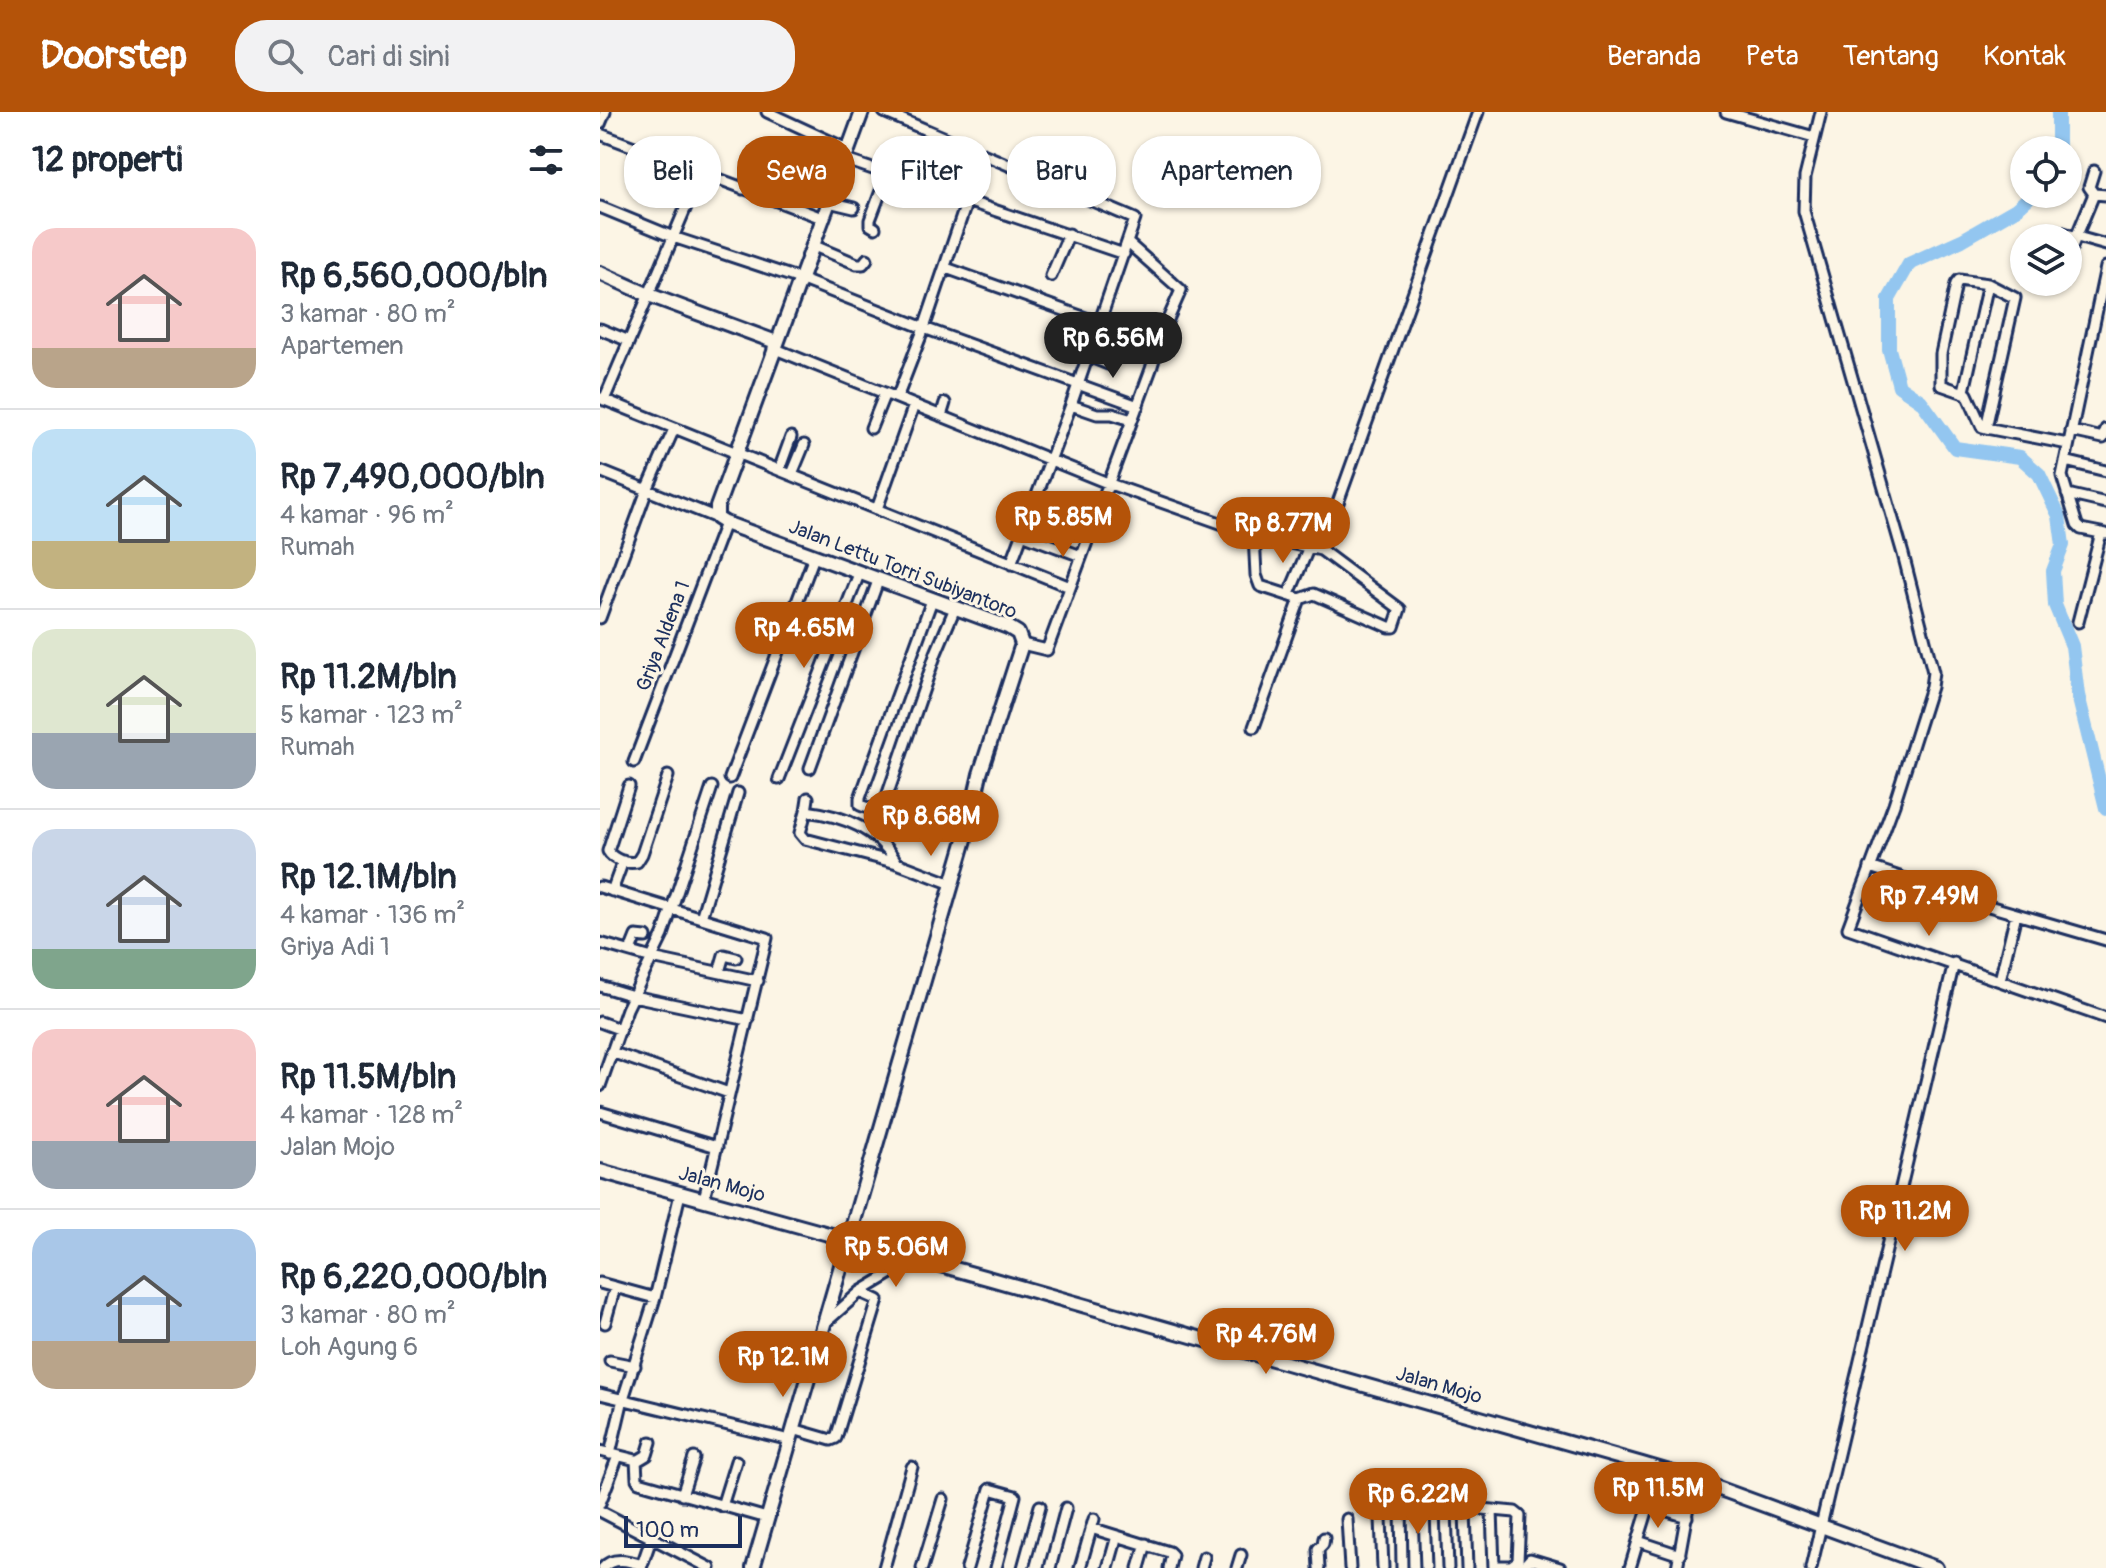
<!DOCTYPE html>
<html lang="id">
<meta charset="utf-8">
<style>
body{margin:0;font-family:Pangolin,sans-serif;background:#f2f2f3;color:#1f2937;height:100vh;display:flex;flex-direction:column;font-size:30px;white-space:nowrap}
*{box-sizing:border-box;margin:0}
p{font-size:26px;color:#747a83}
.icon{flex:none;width:44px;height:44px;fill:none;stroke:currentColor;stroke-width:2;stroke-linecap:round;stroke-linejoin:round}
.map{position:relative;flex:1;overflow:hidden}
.panel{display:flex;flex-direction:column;background:#fff;width:600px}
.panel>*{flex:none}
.guide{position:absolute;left:24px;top:24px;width:760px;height:72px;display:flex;gap:16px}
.controls{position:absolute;left:1410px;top:24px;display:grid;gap:16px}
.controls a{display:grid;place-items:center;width:72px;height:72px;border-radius:50%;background:#fff;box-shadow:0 2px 6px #0004;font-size:40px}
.scale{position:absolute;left:24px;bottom:20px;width:118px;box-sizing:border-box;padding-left:8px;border:4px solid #1b2f5e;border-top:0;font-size:22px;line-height:28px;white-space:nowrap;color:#1b2f5e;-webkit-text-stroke:6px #fcf5e5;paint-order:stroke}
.price{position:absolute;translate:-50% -68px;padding:0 18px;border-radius:28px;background:#b45309;color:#fff;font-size:26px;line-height:52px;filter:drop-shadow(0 2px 4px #0008)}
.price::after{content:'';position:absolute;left:50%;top:48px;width:24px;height:18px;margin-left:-12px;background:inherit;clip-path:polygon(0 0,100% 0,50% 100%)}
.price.on{background:#222;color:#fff}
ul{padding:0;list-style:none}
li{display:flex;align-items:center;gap:24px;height:200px;padding:0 32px}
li+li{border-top:2px solid #e0e1e3}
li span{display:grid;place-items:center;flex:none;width:224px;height:160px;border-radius:24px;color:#555}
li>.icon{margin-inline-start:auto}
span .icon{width:96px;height:96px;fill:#fffc;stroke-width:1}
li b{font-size:34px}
h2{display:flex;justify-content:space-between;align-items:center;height:96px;padding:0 32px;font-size:34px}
.chip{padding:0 28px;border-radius:32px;background:#fff;box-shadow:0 2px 6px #0004;font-size:28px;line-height:72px}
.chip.on{background:#b45309;color:#fff}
header{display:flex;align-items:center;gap:48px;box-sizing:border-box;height:112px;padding:0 40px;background:#b45309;color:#fff}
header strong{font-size:38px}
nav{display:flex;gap:44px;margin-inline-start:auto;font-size:28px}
.search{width:560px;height:72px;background:#f2f2f3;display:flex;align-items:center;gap:20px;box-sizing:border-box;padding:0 28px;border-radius:32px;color:#747a83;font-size:30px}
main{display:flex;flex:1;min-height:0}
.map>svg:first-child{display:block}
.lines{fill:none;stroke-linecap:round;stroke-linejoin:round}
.river{stroke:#93c6f0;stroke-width:14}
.street-casing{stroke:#1b2f5e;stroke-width:15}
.secondary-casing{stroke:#1b2f5e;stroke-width:18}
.street{stroke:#fcf5e5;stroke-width:9}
.secondary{stroke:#fcf5e5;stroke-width:12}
.labels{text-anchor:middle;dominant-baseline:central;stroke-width:6;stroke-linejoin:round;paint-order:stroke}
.street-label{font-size:20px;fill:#1b2f5e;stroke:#fcf5e5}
</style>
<header>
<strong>Doorstep</strong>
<div class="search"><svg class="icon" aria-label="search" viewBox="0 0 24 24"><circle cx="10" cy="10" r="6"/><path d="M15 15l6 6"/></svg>Cari di sini</div>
<nav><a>Beranda</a><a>Peta</a><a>Tentang</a><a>Kontak</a></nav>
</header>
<main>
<section class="panel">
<h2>12 properti<svg class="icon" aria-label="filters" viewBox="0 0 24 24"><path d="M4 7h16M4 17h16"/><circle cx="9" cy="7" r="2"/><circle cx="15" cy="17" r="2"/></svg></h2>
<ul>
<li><span style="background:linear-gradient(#f6c9c9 75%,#b9a48a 0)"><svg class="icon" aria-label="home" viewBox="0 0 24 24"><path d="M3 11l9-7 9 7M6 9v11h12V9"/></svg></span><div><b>Rp 6,560,000/bln</b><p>3 kamar · 80 m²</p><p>Apartemen</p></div></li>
<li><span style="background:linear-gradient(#bfe0f5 70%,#c2b280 0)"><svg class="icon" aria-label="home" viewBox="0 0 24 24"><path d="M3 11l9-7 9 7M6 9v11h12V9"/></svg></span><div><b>Rp 7,490,000/bln</b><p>4 kamar · 96 m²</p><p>Rumah</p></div></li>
<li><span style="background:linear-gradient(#dfe7d0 65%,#9aa5b1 0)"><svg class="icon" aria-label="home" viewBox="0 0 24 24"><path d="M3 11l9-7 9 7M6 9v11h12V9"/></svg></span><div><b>Rp 11.2M/bln</b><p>5 kamar · 123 m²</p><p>Rumah</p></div></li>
<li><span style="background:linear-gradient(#c9d6e8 75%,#7fa58c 0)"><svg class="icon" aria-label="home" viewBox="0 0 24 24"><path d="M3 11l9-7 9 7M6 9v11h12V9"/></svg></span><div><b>Rp 12.1M/bln</b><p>4 kamar · 136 m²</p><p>Griya Adi 1</p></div></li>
<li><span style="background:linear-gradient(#f6c9c9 70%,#9aa5b1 0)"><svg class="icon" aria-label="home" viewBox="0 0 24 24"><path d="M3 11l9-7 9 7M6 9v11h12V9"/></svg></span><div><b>Rp 11.5M/bln</b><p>4 kamar · 128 m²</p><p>Jalan Mojo</p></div></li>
<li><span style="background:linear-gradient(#a9c7e8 70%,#b9a48a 0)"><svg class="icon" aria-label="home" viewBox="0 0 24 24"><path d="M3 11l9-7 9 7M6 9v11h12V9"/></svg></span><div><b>Rp 6,220,000/bln</b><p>3 kamar · 80 m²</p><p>Loh Agung 6</p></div></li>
</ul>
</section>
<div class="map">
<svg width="1506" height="1456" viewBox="0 0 1506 1456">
<rect width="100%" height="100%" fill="#fcf5e5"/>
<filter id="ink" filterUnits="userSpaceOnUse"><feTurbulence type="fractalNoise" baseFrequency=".0125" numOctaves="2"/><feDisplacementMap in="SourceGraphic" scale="16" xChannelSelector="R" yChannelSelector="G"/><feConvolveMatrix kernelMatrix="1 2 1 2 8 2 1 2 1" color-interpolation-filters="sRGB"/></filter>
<g filter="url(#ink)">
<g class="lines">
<path class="river" d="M1458 38V0
M1433 82 1416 97 1362 128 1309 152 1289 187V237L1299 274 1321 289 1355 336 1420 345 1439 362 1459 404 1463 433 1453 459 1455 493 1472 534 1478 583 1506 696"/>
<defs>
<path id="street" d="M167 0 247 37
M284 0 535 107 471 293 411 452
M1126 0 1214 25
M1221 0 1205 65 1204 99 1303 442 1333 560 1331 575 1294 692 1248 816 1506 906
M0 12 5 0
M0 22 222 106
M243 47 524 142
M1494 59 1489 75 1494 82
M143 77 160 37
M229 90 254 96
M0 95 73 125 200 167 324 216 538 294
M275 116 270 113V108L287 63
M1456 119 1506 133
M212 133 257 152H263L267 147
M1469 142 1494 82 1506 83
M1506 155 1462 364 1477 413 1481 417 1506 422
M346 156 500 211
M451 164 469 122
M535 214 562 221
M0 217 29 229
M173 236 510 372 654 423 721 438 800 497 794 515H789L714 482 700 487 660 474 656 463 654 423
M488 244 508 252
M1364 279 1388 172
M0 286 470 475
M297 286 324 216 367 89
M4 288 100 62
M471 293 497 302H512L532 308
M341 304 345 291
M271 316 285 281
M1386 316 1415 186 1388 172 1359 168 1356 172 1341 242V273L1367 282 1382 315 1386 316 1468 332
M1471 319 1503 326 1506 317
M1465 349 1506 359
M179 358 191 325
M0 359 117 406
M192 362 204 333
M1467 382 1506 391
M277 397 314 293
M431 400 489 424
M422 422 481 444
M721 438 878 0
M689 482 708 437
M332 488 260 686V693L278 700 285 690 336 541 355 496
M0 506 47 378 74 317
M1478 510 1501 421
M422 532 447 538 551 257 562 221 581 178 528 131
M654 615 700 487
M34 650 125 411
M210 656 278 469
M130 666 214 445
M179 667 259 462
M29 674 8 739C13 748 27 752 37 750L42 742 68 664
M206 699 208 686
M297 751C277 717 245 704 206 699L200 721 205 727 297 751 352 772
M1270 755 1375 790 1506 828
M0 775 167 826 104 1087
M12 779 23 749
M101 806 138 681
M0 831 52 846 158 869
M30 839 36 824 46 825
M119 860 124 843 136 846
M1400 868 1416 802
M0 874 33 884 148 908
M0 910 19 917
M11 940 129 981
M0 974 27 897 63 823 112 675
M0 1000 117 1035
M0 1171 55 1186
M5 1211 15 1175
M225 1211 260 1180 300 1156 305 1143
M10 1249 35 1254
M0 1282 190 1328
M193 1317 231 1328 236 1326 278 1188 260 1180
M0 1339 36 1348 37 1367 39 1370 167 1406
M10 1342 23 1287 55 1186 80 1082
M37 1349 47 1343 51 1330
M82 1383 94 1346
M0 1391 18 1344
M801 1393 802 1456
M122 1394 136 1349
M882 1397 915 1400 920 1404 918 1449 911 1454H894
M846 1398 848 1456
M892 1398 894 1456
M0 1399 110 1456
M865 1399 867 1456
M781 1406 783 1456
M747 1407 750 1456
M491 1416 517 1424 508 1456
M517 1424 569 1440 572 1443 569 1456
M1080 1443 1038 1429 1049 1393 1087 1405
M3 1456C12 1444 30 1449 42 1453
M41 1456 51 1427
M284 1456 312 1355
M322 1456 343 1387
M367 1456 390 1377 415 1384 396 1456
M423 1456 440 1394
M450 1456 466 1396
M480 1456 494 1407
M539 1456 546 1432
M601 1456 604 1445
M637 1456 641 1443
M719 1456 718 1437 723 1432 724 1426
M826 1456 824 1400 854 1398
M922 1456 930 1447 960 1456
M1030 1456 1038 1429
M1077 1456 1093 1367
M1211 1456 1354 851"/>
<path id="secondary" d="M0 161 49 183 176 230
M0 1059 391 1167 1042 1352 1093 1367 1336 1456
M153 1456 366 724 380 662 422 532 418 521 408 515 125 411 117 406V395L262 0"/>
</defs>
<use href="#street" class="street-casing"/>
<use href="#secondary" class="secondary-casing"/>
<use href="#street" class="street"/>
<use href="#secondary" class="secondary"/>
</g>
</g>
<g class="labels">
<g class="street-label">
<text transform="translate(303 457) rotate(21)">Jalan Lettu Torri Subiyantoro</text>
<text transform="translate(63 524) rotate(-69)">Griya Aldena 1</text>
<text transform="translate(122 1072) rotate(15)">Jalan Mojo</text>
<text transform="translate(839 1273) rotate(16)">Jalan Mojo</text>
</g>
</g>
</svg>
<div class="controls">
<a><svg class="icon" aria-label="locate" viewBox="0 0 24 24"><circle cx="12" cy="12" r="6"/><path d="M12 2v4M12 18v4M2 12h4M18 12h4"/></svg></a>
<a><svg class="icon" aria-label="layers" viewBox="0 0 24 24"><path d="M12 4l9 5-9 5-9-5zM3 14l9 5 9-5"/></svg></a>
</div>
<div class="scale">100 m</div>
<b class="price on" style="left:513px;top:268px">Rp 6.56M</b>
<b class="price" style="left:463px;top:447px">Rp 5.85M</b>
<b class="price" style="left:683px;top:453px">Rp 8.77M</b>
<b class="price" style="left:204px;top:558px">Rp 4.65M</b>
<b class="price" style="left:331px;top:746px">Rp 8.68M</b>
<b class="price" style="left:1329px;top:826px">Rp 7.49M</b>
<b class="price" style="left:1305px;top:1141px">Rp 11.2M</b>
<b class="price" style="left:296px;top:1177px">Rp 5.06M</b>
<b class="price" style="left:666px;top:1264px">Rp 4.76M</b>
<b class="price" style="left:183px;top:1287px">Rp 12.1M</b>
<b class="price" style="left:1058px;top:1418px">Rp 11.5M</b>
<b class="price" style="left:818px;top:1424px">Rp 6.22M</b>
<div class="guide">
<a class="chip">Beli</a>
<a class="chip on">Sewa</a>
<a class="chip">Filter</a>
<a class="chip">Baru</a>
<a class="chip">Apartemen</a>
</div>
</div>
</main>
